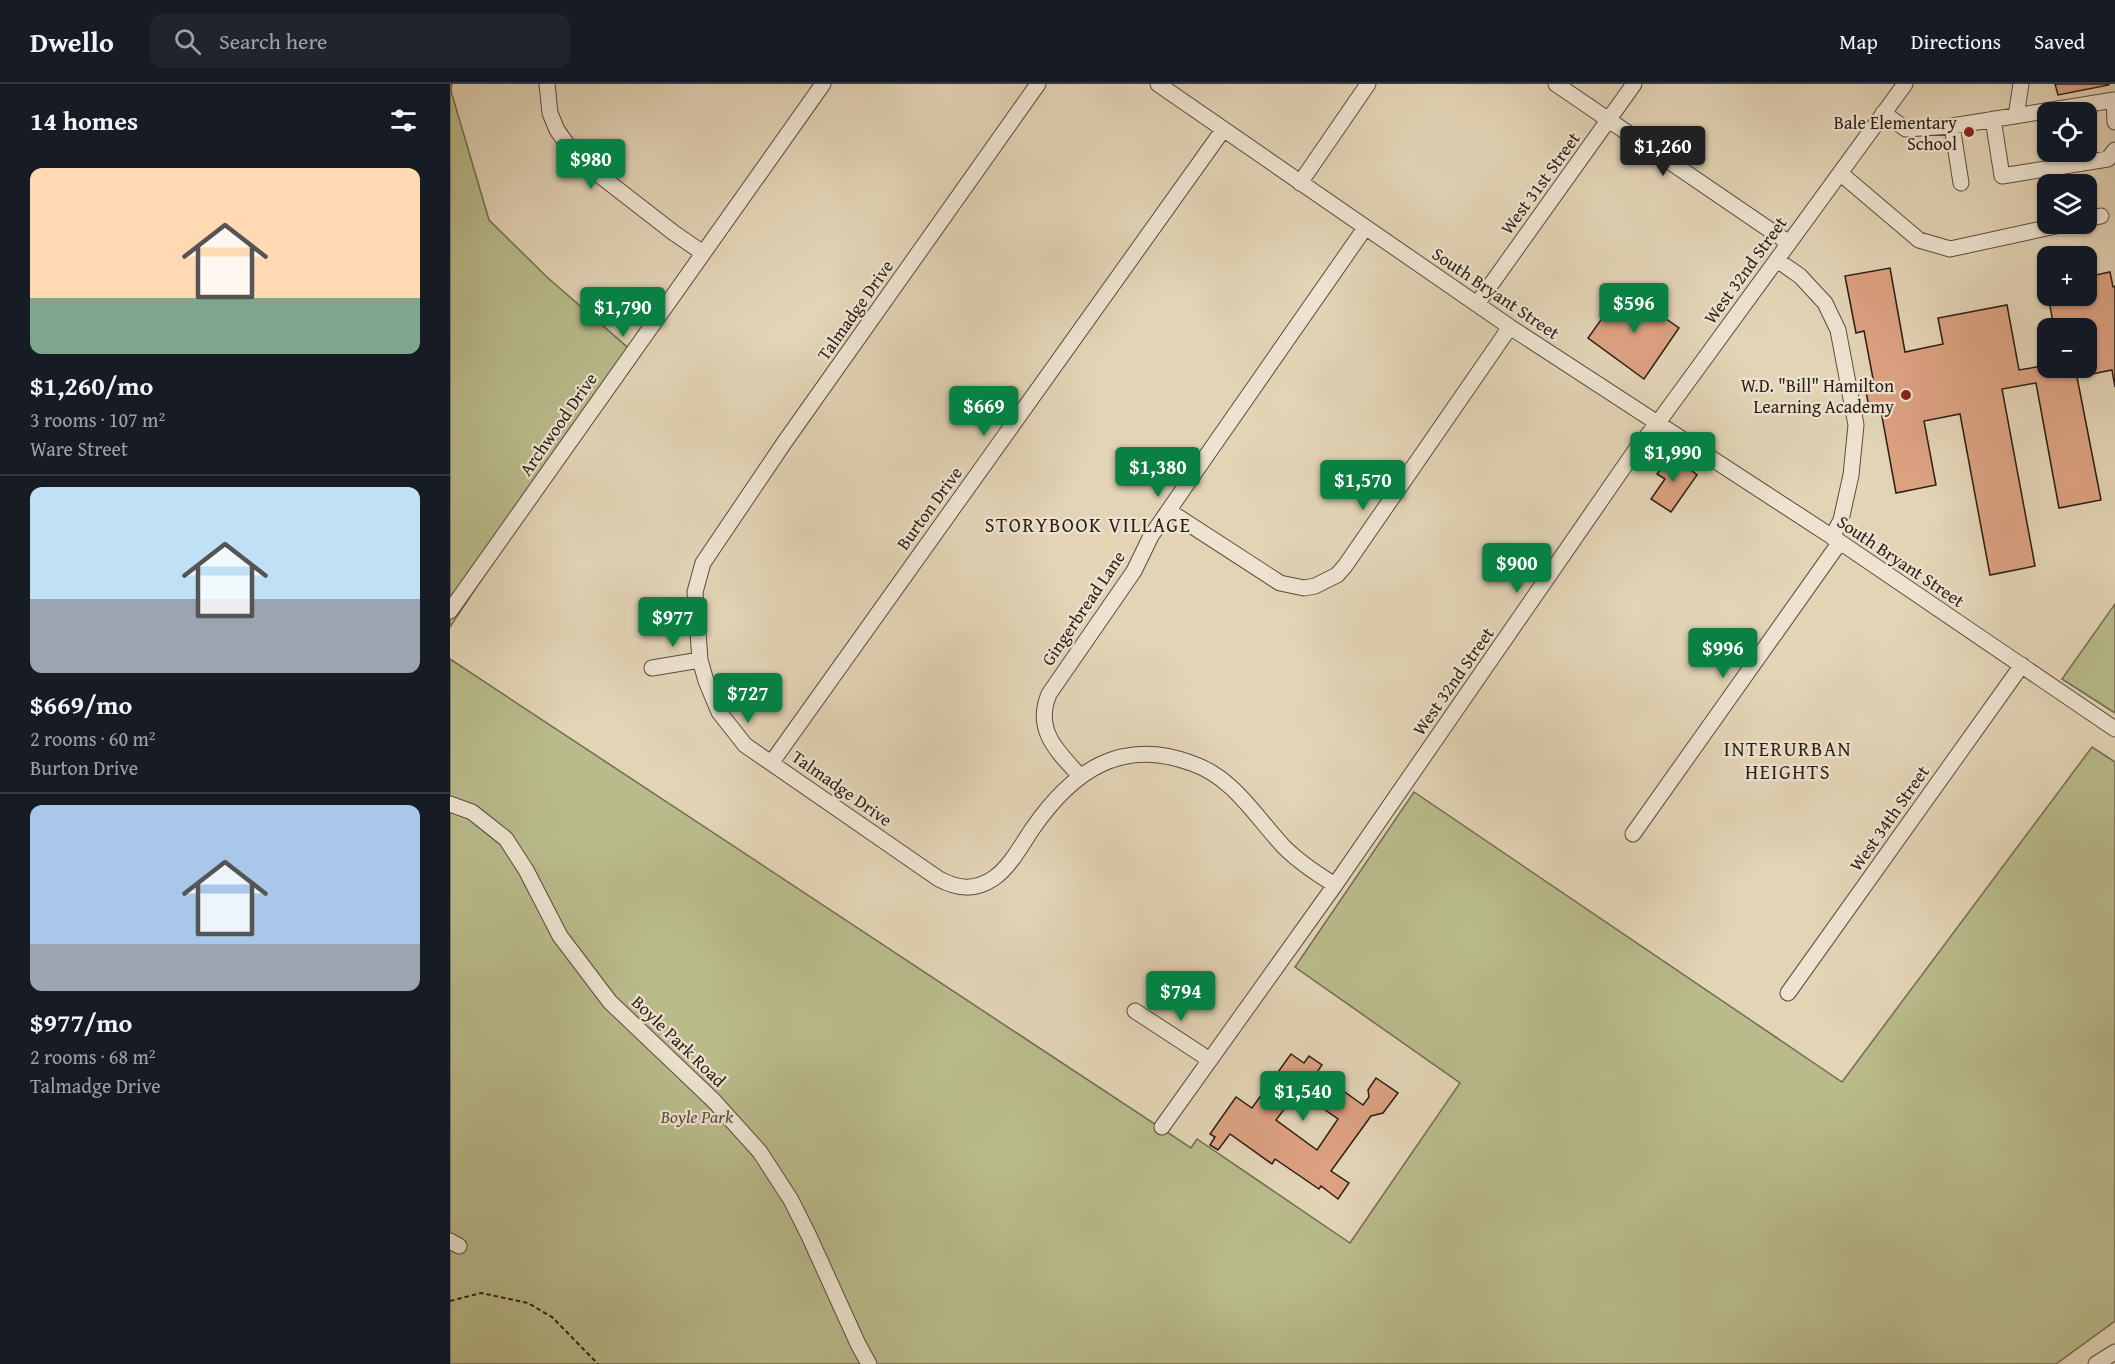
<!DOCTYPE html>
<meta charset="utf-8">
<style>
body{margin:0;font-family:"Gentium Book Plus",serif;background:#20242c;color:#f1f3f6;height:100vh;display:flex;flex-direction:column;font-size:22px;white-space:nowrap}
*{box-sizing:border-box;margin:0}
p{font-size:20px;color:#9ea1a6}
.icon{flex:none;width:33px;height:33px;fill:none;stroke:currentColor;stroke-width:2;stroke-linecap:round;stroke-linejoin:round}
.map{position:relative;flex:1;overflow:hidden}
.sheet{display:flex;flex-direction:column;background:#171b24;width:450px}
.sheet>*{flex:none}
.fabs{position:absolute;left:1587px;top:18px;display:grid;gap:12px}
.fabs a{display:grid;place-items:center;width:60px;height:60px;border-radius:12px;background:#171b24;box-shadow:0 2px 4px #0004;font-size:30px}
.price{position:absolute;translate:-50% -51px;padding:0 14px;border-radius:6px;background:#0b8043;color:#fff;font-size:20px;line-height:39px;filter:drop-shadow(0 2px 3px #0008)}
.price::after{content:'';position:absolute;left:50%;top:36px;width:18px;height:14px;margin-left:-9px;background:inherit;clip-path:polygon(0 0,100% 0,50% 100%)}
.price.on{background:#222;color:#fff}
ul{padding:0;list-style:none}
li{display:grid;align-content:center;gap:12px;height:318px;padding:0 30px}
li+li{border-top:2px solid #363941}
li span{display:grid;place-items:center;height:186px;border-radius:12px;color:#555}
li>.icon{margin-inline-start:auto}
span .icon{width:108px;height:108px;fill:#fffc;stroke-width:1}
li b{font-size:26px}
h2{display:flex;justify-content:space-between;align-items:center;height:72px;padding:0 30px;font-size:26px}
header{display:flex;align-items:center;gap:36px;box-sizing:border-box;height:84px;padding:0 30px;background:#171b24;border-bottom:2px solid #363941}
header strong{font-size:28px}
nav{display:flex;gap:33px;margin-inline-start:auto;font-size:21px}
.search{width:420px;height:54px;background:#20242c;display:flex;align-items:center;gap:15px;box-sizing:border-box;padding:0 21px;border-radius:12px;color:#9ea1a6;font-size:22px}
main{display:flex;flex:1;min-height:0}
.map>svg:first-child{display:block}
.green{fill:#b9bb8b;stroke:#726c50;stroke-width:1.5}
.building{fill:#dca181;stroke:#2c1d14;stroke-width:1.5;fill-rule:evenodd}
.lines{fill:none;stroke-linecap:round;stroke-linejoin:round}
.minor-casing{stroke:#5a4b3c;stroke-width:17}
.path{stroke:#2c1d14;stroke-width:2;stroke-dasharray:4.5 3;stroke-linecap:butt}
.minor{stroke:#ede3d0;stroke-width:15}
.poi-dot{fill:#8f2418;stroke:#ede3d0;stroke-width:2}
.labels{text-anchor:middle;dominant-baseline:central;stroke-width:4.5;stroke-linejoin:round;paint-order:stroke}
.poi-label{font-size:18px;fill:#2c1d14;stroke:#ede3d0;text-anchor:end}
.street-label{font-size:18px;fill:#2c1d14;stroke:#ede3d0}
.park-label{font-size:18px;font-style:italic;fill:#564c38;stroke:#ede3d0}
.neighbourhood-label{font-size:20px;letter-spacing:1.5px;fill:#2c1d14;stroke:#ede3d0}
</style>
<header>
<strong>Dwello</strong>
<div class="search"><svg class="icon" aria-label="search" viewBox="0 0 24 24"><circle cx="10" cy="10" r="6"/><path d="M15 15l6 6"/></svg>Search here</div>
<nav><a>Map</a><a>Directions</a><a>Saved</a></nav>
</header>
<main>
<section class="sheet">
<h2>14 homes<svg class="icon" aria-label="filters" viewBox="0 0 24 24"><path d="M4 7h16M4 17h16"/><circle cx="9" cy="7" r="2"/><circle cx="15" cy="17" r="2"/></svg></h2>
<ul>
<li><span style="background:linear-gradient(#ffd9b3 70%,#7fa58c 0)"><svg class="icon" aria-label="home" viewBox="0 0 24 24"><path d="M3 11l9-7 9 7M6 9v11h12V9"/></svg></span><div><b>$1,260/mo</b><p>3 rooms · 107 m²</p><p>Ware Street</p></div></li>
<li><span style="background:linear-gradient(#bfe0f5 60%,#9aa5b1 0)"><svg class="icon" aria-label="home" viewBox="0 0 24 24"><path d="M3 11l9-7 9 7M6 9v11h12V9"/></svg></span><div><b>$669/mo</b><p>2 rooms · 60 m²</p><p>Burton Drive</p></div></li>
<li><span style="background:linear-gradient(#a9c7e8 75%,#9aa5b1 0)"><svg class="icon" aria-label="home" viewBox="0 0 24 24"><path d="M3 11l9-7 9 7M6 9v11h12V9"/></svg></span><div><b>$977/mo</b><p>2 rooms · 68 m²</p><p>Talmadge Drive</p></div></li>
</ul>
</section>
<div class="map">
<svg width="1665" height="1280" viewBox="0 0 1665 1280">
<rect width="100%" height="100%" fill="#e3d4b6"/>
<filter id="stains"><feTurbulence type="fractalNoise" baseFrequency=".00333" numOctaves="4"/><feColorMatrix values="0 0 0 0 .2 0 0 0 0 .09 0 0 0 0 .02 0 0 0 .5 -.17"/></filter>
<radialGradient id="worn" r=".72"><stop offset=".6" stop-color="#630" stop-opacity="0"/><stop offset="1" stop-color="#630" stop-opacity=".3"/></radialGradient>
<path class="green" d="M0 0H2L1 7 39 136 98 194 183 268 0 543Z
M1665 520V629L1612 595Z
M0 575 741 1064 747 1055 900 1159 1010 999 845 883 964 708 1392 998 1642 663 1665 678V1237L1606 1280H0Z"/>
<path class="building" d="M1605 0H1659V1L1608 11Z
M1440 184 1455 268 1493 260 1488 234 1557 221 1569 286 1598 281V284H1636V244H1598V263L1594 244 1604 243 1598 212H1636V193L1660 188 1663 203 1665 202V303L1662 286 1627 293 1651 416 1609 424 1586 299 1552 305 1585 482 1540 491 1510 330 1474 337 1486 401 1446 409 1431 327 1420 329 1415 302 1424 300 1414 247 1406 249 1395 192Z
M1173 205 1229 244 1194 295 1138 254Z
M1221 370 1247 391 1221 428 1201 415 1215 395 1207 390Z
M841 970 854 979 859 972 872 981 867 988 913 1021 919 1013 918 1006 926 994 948 1009 933 1029 921 1032 881 1087 899 1099 888 1115 871 1102 869 1105 825 1075 822 1080 780 1050 768 1066 760 1061 765 1053 760 1050 786 1013 802 1024ZM848 1007 888 1035 867 1066 826 1036Z"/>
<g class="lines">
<defs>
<path id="minor" d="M97 0 100 29 107 46 126 73 224 149 253 169
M588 0 334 359 253 479 245 508 250 576 256 597 269 628 295 661 489 795C508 805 525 807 544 794 560 783 572 760 583 744 622 688 670 653 741 679 783 693 805 732 834 763 849 778 867 790 885 801
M708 0 1060 243 1390 458 1665 645
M1106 0 1339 159
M1433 29 1456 45 1502 42 1511 99
M1566 32 1571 0
M1543 35 1552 92 1658 75 1665 66
M1502 42 1664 16 1665 38
M1390 89 1469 156 1500 165 1615 140
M850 99 918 0
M1636 135 1651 132
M1327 176 1350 192 1375 219 1388 246 1406 341 1401 391 1391 436 1382 453
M1027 220 1184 0
M719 427 830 499 854 504 865 502 887 491 895 482 1060 243
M0 527 373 0
M202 584 250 576
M322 678 773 46
M630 692C607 667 584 646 599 610L684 487 701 452 750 381 915 144
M0 720 22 728 56 755 76 786 110 852 160 918 264 1017 310 1068 341 1116 359 1152 408 1260 419 1280
M1183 750 1390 458
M1338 909 1572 581
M685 927 760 976
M712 1043 885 801 1187 364 1207 340 1455 0
M0 1157 9 1162
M1646 1280 1665 1268"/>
</defs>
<use href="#minor" class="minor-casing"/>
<path class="path" d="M0 1217 31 1209 78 1219 102 1233 148 1280"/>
<use href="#minor" class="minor"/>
</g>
<g class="poi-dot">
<circle cx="1519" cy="48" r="6"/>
<circle cx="1456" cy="311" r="6"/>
</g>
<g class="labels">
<g class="poi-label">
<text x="1507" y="38">Bale Elementary<tspan x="1507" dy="21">School</tspan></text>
<text x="1444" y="301">W.D. "Bill" Hamilton<tspan x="1444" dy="21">Learning Academy</tspan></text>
</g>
<g class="street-label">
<text transform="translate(1090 99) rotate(-54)">West 31st Street</text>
<text transform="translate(1295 186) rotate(-54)">West 32nd Street</text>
<text transform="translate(1046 209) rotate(34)">South Bryant Street</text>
<text transform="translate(405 226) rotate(-55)">Talmadge Drive</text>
<text transform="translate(108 340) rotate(-55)">Archwood Drive</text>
<text transform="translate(479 424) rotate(-54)">Burton Drive</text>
<text transform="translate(1451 477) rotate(34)">South Bryant Street</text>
<text transform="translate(633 524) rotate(-56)">Gingerbread Lane</text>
<text transform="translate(1003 597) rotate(-55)">West 32nd Street</text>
<text transform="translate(392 704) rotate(35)">Talmadge Drive</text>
<text transform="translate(1439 734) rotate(-55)">West 34th Street</text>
<text transform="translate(229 957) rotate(44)">Boyle Park Road</text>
</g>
<g class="park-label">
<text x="247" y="1032">Boyle Park</text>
</g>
<g class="neighbourhood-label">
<text x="638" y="440">STORYBOOK VILLAGE</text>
<text x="1338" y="664">INTERURBAN<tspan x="1338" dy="23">HEIGHTS</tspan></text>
</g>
</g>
<rect width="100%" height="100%" filter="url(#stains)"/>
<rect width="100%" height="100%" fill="url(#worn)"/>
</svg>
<div class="fabs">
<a><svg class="icon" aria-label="locate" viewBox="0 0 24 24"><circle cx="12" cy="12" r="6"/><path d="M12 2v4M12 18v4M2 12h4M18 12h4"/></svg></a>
<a><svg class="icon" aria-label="layers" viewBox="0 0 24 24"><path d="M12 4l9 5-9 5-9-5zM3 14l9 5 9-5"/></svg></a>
<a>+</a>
<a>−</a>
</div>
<b class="price on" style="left:1213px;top:93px">$1,260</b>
<b class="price" style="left:141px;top:106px">$980</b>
<b class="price" style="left:1184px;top:250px">$596</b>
<b class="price" style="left:173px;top:254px">$1,790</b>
<b class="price" style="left:534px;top:353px">$669</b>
<b class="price" style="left:1223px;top:399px">$1,990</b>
<b class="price" style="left:708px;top:414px">$1,380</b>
<b class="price" style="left:913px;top:427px">$1,570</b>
<b class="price" style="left:1067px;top:510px">$900</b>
<b class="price" style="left:223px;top:564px">$977</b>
<b class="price" style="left:1273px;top:595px">$996</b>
<b class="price" style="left:298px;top:640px">$727</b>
<b class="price" style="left:731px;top:938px">$794</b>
<b class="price" style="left:853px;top:1038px">$1,540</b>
</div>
</main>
